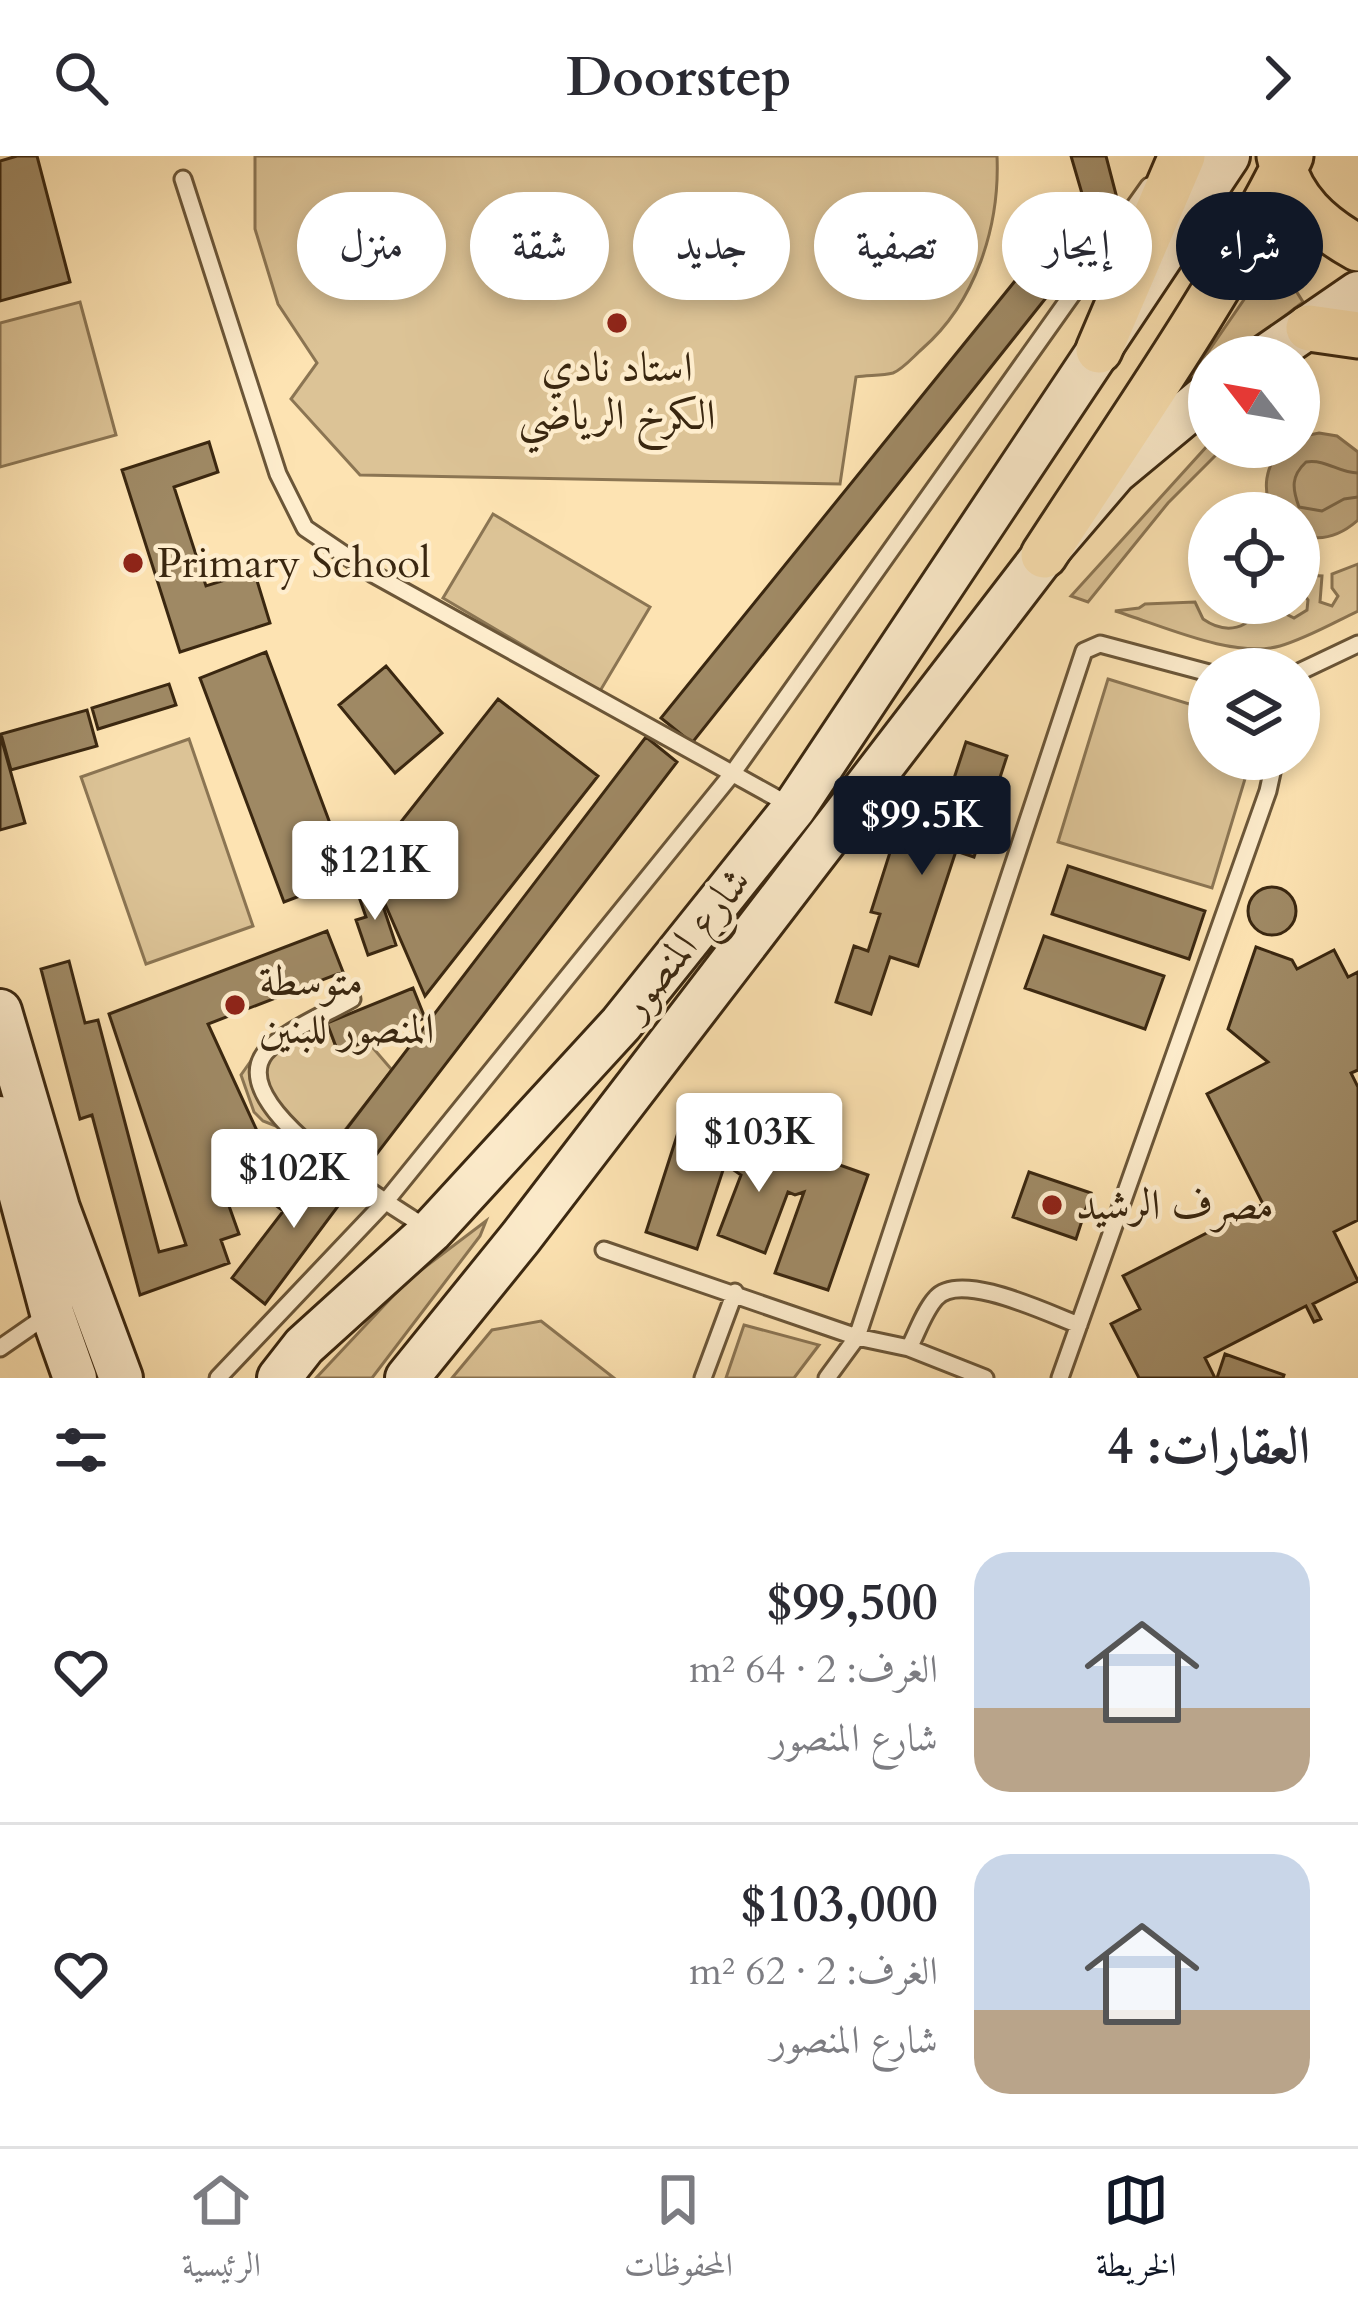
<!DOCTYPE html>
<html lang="ar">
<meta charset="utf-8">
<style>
body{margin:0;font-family:Cardo,Amiri,serif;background:#f2f2f3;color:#2b2b33;direction:rtl;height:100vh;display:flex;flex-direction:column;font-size:45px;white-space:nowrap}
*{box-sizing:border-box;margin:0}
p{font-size:39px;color:#7c7c81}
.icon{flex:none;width:66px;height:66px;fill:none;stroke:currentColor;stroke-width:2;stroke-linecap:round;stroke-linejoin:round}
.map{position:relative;height:1222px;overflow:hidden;direction:ltr}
.drawer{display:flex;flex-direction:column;background:#fff;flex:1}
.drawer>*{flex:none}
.banner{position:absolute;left:36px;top:36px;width:1287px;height:108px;direction:rtl;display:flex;gap:24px}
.needle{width:78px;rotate:301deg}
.buttons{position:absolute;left:1188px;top:180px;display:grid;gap:24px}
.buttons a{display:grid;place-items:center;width:132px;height:132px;border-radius:50%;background:#fff;box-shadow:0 6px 18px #0003;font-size:60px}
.price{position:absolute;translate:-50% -102px;padding:0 27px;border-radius:12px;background:#fff;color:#222;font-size:39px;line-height:78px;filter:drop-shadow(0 3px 6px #0008)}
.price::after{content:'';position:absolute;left:50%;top:72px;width:36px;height:27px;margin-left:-18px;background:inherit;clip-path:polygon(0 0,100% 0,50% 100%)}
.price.selected{background:#111827;color:#fff}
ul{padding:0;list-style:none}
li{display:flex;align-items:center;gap:36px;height:300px;padding:0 48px}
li+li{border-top:3px solid #e1e1e2}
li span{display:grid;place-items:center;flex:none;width:336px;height:240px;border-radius:36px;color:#555}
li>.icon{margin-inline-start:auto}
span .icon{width:144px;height:144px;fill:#fffc;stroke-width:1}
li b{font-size:51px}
h2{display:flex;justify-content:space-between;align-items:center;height:144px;padding:0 48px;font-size:51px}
.tag{padding:0 42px;border-radius:54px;background:#fff;box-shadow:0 6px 18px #0003;font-size:42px;line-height:108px}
.tag.selected{background:#111827;color:#fff}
header{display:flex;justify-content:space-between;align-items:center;height:156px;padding:0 48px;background:#fff;font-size:54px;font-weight:700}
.tabs{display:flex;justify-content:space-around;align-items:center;height:168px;border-top:3px solid #e1e1e2;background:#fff;font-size:33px;color:#7c7c81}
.tabs a{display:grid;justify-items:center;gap:6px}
.tabs .selected{color:#111827}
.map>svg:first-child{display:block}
.green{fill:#dcc396;stroke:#8b7553;stroke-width:3}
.water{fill:#bba37b;stroke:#877150;stroke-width:3}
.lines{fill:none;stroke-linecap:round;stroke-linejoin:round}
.shore{stroke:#7a6546;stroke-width:3}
.building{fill:#9f8964;stroke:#3a2710;stroke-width:3}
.lane-casing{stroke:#6b5638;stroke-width:21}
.secondary-casing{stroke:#3a2710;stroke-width:48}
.primary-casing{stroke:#3a2710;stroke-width:51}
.lane{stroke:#feedcd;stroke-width:15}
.secondary{stroke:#feedcd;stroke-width:42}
.primary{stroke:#fde3b2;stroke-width:45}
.poi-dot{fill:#8f2418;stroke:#feedcd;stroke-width:4.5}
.labels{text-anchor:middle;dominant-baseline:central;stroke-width:9;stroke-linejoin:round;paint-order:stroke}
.poi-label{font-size:42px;fill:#3a2710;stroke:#feedcd;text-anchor:start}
.street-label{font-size:42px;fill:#3a2710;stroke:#feedcd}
</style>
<header><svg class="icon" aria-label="forward" viewBox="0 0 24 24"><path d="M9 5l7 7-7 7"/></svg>Doorstep<svg class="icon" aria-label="search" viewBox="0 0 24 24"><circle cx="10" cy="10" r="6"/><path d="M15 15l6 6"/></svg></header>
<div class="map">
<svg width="1358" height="1222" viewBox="0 0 1358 1222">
<rect width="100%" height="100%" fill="#fde3b2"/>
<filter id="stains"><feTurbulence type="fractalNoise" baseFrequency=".00167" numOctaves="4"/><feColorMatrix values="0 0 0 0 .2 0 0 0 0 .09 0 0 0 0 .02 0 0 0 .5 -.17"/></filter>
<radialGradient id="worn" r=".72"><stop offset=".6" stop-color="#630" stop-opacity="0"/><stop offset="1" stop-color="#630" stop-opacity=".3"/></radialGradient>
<path class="green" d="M255 0H997C1000 70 976 146 922 193 913 201 903 213 893 217 882 220 867 219 856 221L840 328 360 319 291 243 317 207 278 148 255 73Z
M1274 100 1303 146 1231 201H1209V217L1177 241Z
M80 146 116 279 0 311V167Z
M1209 288 1224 291 1168 347 1088 446 1071 440Z
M493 358 650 451 600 535 443 442Z
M1358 408V455C1333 467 1307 482 1280 490 1233 503 1161 469 1115 455L1139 452 1145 448 1195 446 1203 463C1226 479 1251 474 1260 447H1279L1282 456 1294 462 1307 454 1308 444 1300 434 1304 419 1322 420 1320 446 1332 450 1338 440 1332 432V418Z
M1108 523 1209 554V603H1251L1212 732 1058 686Z
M189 583 253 770 146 808 81 621Z
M327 867 338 896 367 885 392 914 331 992 263 965 254 956 241 919 253 902Z
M486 1065 480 1080 372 1222H316L408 1124Z
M541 1165 614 1222H452L492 1174Z
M744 1169 819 1189 794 1222H726Z"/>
<path class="water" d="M1319 277 1337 280 1358 296V364C1341 379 1322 387 1299 378V357H1274C1261 334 1265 310 1283 291H1299V281Z"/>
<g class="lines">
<path class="shore" d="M1358 317C1338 317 1327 303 1306 306 1291 320 1292 332 1299 351L1322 355 1344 343 1358 341"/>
</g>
<path class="building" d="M17 0H37L70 126 0 145V5Z
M1071 0H1106L1119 50 692 587 661 562 1083 41Z
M209 286 218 316 174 331 206 430 254 415 270 467 180 496 122 314Z
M266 496 350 721 284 746 200 522Z
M386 510 442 577 395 617 339 549Z
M169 528 176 549 98 573 92 552Z
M498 543 598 620 425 840 379 734 395 715 374 700Z
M87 554 97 590 11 614 1 578Z
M0 578 25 667 0 674Z
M646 581 677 606 366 1012 335 988Z
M966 586 1007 600 974 701 956 695 918 810 890 801 871 858 836 846 854 790 868 795 880 758 871 756 892 690 912 696 919 674 935 680Z
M1068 710 1205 755 1189 803 1052 758Z
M1248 755a24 24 0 1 1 48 0a24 24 0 1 1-48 0Z
M377 732 396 789 368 799 356 764 366 761 358 738Z
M327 775 343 816 208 868 258 977 311 1015 282 1054 230 1016 218 1019 239 1078 221 1084 229 1107 140 1139 92 959 80 963 41 813 69 805 85 867 98 864 159 1096 186 1089 109 858Z
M1044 780 1164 820 1145 873 1025 832Z
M1256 791 1292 804 1297 813 1334 794 1348 821 1358 816V914L1351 917 1358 931V1064L1334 1076 1358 1125 1313 1148 1321 1163 1314 1166 1306 1150 1205 1202 1215 1222H1139L1111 1168 1140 1153 1123 1120 1263 1048 1207 938 1268 906 1228 873Z
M413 832 425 862 338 896 327 867Z
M684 958 744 977 788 962 814 1000 868 1019 828 1134 775 1117 804 1036 795 1039 788 1036 765 1097 718 1079 741 1019 725 1008 697 1093 646 1076Z
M324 1002 356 1026 265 1148 232 1122Z
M1029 1016 1091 1037 1076 1083 1013 1061Z
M1225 1198 1284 1219 1283 1222H1217Z"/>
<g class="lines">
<defs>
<path id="lane" d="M183 23 278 318 305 372 373 418 791 650
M1299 516 1358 488
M352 843C328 857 282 876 265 897 223 951 391 1048 428 1073
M604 1094 857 1181 909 1192 985 1222
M0 1192 49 1158
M909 1192C917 1177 924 1155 936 1142 960 1114 1049 1158 1079 1169
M218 1222 386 1045 732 618 1149 30
M703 1222 735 1136
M827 1222 857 1181 1084 495 1100 488 1209 517
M1060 1222 1268 635 1275 603"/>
<path id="secondary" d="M1265 201 1358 137
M0 855 58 1052 121 1222
M0 962 52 1157 75 1222
M279 1222 304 1190 431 1075 621 868 794 652 1228 0
M407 1222 521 1081 1044 399 1115 316 1209 238"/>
<path id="primary" d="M1280 0C1289 44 1320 71 1358 92
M1309 172 1358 179
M1099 194 1182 0
M1044 399C1129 268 1220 140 1290 0"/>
</defs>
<use href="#lane" class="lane-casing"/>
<use href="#secondary" class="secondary-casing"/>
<use href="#primary" class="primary-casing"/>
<use href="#lane" class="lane"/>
<use href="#secondary" class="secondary"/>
<use href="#primary" class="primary"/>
</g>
<g class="poi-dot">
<circle cx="617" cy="167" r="12"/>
<circle cx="133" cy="407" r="12"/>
<circle cx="235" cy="849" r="12"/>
<circle cx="1052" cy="1049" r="12"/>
</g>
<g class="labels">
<g class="poi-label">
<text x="617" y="211" text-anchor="middle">استاد نادي<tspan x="617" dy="48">الكرخ الرياضي</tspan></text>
<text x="157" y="407">Primary School</text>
<text x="259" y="825">متوسطة<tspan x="259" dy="48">المنصور للبنين</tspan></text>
<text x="1076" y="1049">مصرف الرشيد</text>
</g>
<g class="street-label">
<text transform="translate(685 787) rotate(-51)">شارع المنصور</text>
</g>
</g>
<rect width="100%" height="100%" filter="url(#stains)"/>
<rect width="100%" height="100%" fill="url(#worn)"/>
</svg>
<div class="buttons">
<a><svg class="needle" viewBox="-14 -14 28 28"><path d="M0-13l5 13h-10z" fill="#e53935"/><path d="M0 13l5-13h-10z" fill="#7c7c81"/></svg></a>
<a><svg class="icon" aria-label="locate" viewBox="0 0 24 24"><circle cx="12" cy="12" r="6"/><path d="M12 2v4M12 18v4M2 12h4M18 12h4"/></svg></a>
<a><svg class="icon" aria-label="layers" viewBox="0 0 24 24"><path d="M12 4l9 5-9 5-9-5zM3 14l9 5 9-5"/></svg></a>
</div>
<b class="price selected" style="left:922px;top:722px">$99.5K</b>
<b class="price" style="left:375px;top:767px">$121K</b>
<b class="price" style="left:759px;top:1039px">$103K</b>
<b class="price" style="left:294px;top:1075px">$102K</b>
<div class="banner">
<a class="tag selected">شراء</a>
<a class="tag">إيجار</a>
<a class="tag">تصفية</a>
<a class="tag">جديد</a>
<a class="tag">شقة</a>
<a class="tag">منزل</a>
</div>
</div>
<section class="drawer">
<h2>العقارات: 4<svg class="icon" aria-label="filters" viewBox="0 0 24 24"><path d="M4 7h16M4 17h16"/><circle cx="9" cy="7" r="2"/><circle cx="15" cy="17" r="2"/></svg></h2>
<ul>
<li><span style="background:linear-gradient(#c9d6e8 65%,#b9a48a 0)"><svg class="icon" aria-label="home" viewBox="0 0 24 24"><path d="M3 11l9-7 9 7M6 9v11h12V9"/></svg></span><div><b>$99,500</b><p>الغرف: 2 · 64 m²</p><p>شارع المنصور</p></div><svg class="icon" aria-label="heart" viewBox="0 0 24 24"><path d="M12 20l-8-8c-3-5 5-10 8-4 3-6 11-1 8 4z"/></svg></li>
<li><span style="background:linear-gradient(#c9d6e8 65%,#b9a48a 0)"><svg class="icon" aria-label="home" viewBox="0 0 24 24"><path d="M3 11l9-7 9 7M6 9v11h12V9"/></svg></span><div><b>$103,000</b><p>الغرف: 2 · 62 m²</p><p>شارع المنصور</p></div><svg class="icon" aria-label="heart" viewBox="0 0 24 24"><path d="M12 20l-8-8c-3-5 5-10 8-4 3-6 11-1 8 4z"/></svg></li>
</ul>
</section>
<nav class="tabs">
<a class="selected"><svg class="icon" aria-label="map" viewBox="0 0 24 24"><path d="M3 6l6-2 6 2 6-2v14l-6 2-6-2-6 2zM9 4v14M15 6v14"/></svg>الخريطة</a>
<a><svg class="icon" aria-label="saved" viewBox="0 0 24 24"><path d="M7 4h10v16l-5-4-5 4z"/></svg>المحفوظات</a>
<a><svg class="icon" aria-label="home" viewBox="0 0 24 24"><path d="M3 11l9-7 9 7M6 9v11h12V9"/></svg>الرئيسية</a>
</nav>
